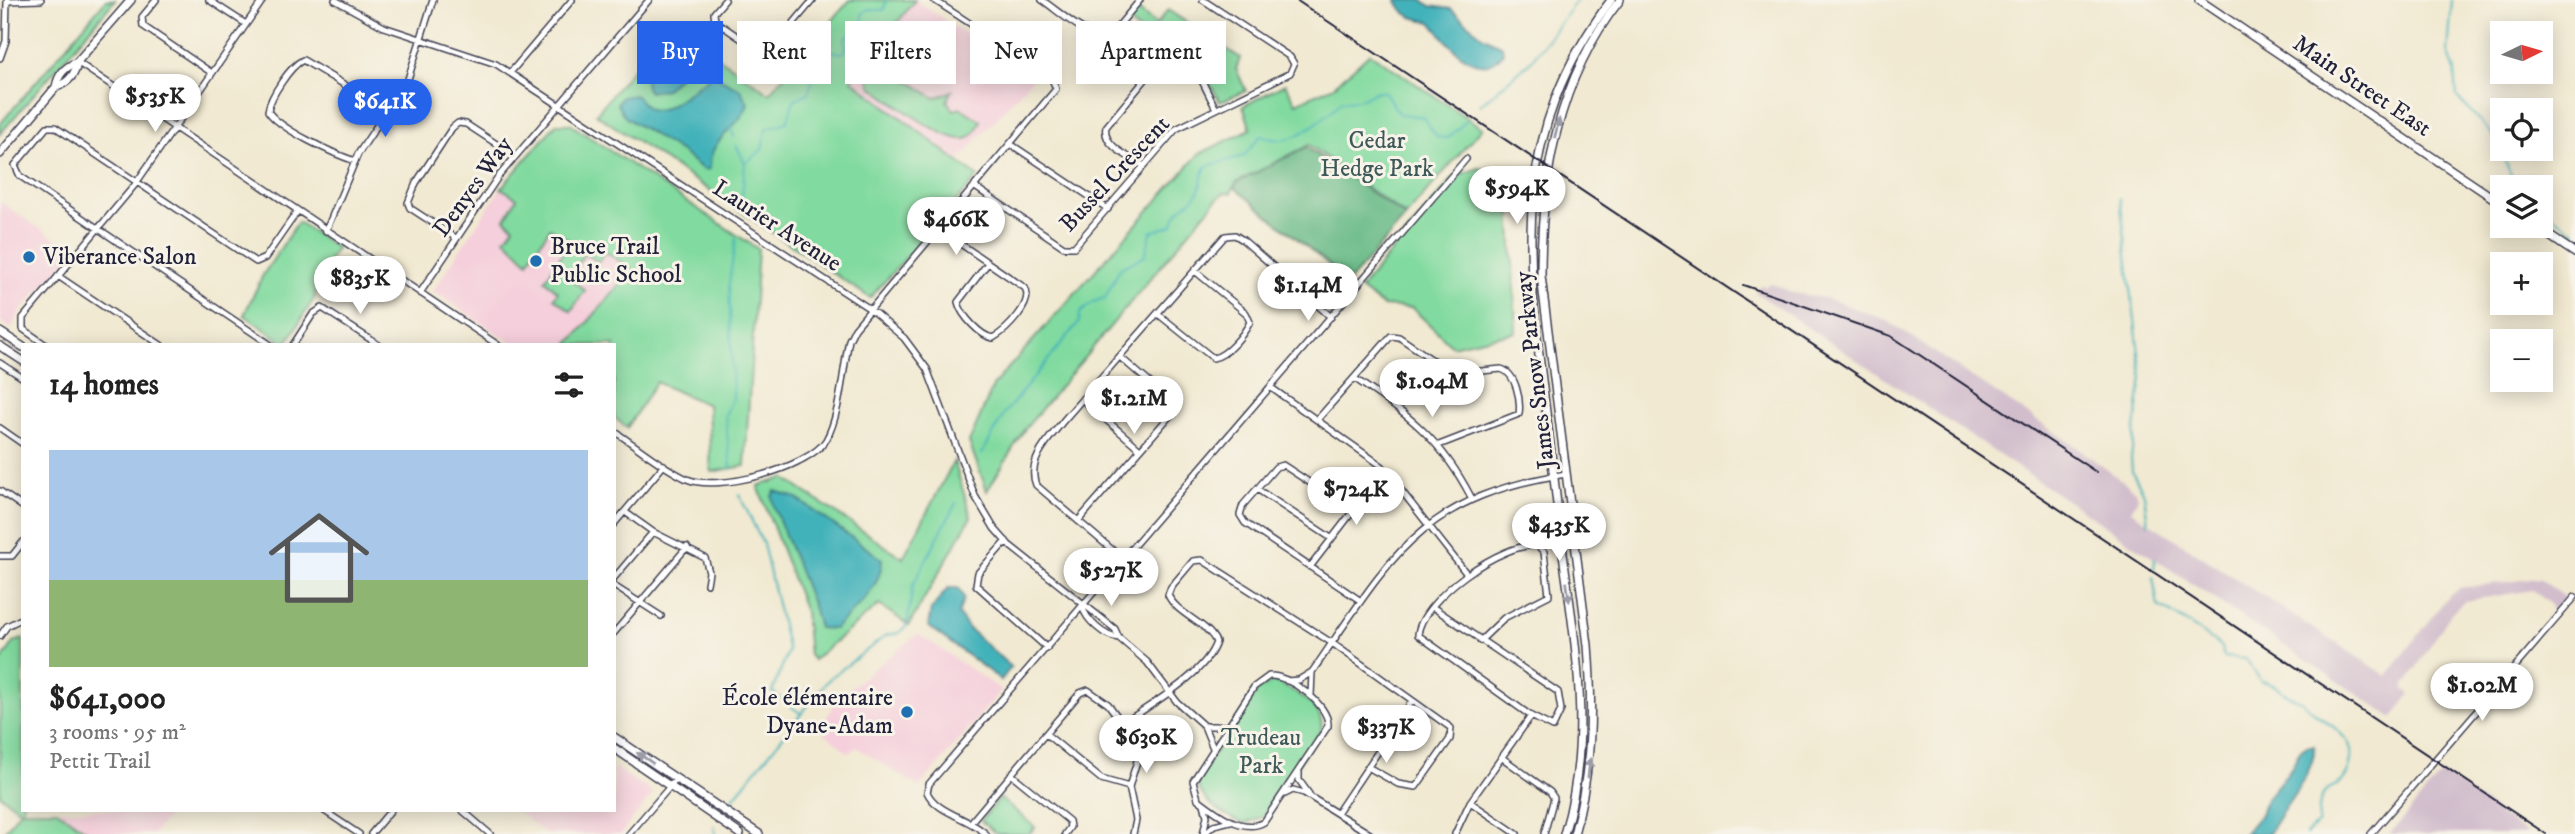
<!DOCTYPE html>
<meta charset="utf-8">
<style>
body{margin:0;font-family:"IM FELL DW Pica",serif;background:#f6f6f6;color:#222;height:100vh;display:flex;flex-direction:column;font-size:26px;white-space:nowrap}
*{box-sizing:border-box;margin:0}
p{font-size:23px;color:#767676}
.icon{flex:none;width:38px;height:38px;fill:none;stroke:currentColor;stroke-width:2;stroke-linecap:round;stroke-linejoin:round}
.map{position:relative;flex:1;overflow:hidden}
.details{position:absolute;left:21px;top:343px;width:595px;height:469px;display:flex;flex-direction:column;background:#fff;border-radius:0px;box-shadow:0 4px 18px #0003}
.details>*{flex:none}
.top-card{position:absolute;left:637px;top:21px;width:665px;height:63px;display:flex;gap:14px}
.needle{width:46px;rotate:85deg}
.fabs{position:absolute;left:2490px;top:21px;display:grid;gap:14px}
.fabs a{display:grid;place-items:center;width:63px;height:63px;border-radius:0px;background:#fff;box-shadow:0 4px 18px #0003;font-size:35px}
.price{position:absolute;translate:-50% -60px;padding:0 16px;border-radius:24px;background:#fff;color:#222;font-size:23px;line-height:46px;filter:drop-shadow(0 2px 4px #0008)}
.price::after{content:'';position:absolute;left:50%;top:42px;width:21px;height:16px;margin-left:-10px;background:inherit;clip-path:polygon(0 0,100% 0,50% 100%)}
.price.on{background:#2563eb;color:#fff}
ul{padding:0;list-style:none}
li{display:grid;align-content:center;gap:14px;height:371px;padding:0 28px}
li+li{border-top:2px solid #e0e0e0}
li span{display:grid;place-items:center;height:217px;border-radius:0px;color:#555}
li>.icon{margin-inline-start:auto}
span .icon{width:126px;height:126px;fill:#fffc;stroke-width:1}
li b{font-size:30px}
h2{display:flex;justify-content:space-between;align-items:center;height:84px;padding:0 28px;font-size:30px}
.tag{padding:0 24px;border-radius:0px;background:#fff;box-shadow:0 4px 18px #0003;font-size:24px;line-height:63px}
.tag.on{background:#2563eb;color:#fff}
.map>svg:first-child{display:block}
.built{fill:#f5cfdb}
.industrial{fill:#d1bdcc}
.green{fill:#81da9f;stroke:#527e6d;stroke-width:2}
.forest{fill:#68ba86;stroke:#456e60;stroke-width:2}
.water{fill:#42b2ba;stroke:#326a7a;stroke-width:2}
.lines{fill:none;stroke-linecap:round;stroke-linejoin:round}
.stream{stroke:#42b2ba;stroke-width:2}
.minor-casing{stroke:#414052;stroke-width:8}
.major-casing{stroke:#414052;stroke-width:10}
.minor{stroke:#fff;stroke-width:5}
.major{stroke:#fff;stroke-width:7}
.rail{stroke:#22223b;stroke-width:2}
.oneway{fill:#9c9ca7}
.poi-dot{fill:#1f6fb2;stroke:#f7f3e8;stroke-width:2.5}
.labels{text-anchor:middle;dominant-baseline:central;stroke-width:6;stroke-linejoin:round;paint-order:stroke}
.street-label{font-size:24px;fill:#22223b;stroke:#f7f3e8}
.park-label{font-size:24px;fill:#3e5959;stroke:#f7f3e8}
.poi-label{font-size:24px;fill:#22223b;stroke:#f7f3e8;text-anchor:start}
</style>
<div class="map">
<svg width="2575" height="834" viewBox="0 0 2575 834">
<rect width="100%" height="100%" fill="#f7f3e8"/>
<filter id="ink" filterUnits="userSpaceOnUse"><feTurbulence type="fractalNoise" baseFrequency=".0143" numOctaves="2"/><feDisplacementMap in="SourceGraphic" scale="14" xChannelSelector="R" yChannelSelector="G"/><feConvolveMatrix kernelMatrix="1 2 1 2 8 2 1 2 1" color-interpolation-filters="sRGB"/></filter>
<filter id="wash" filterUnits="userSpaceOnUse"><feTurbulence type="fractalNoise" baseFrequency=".00686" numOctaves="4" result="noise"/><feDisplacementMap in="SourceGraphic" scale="28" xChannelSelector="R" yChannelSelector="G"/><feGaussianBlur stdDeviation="1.57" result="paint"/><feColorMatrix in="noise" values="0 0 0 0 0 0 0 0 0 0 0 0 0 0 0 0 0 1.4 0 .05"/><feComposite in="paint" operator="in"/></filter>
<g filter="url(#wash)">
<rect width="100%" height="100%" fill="#f1e9d1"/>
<path class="built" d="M915 0 1032 79 958 161 851 80Z
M501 188 565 225 633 270 568 345H515L433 291Z
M0 202 74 251 19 313 11 329 0 321Z
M918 634 1002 690 919 787 856 747 849 753 819 729 841 695Z
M614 767 653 793 621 834H546L516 810H614Z
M57 810H173L153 834H92Z"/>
<path class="industrial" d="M1770 283 1794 293 1829 299 1886 320 2075 446 2136 491 2138 497 2131 511 2387 676 2448 597 2459 588 2539 578 2565 598 2552 614 2550 604 2533 590 2464 601 2452 612 2403 688 2410 694 2393 718 1755 292 1761 285 1766 287Z
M2442 773 2528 834H2390Z"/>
<path class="green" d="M106 0H115L0 134V124Z
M850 0H915L852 80 978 177 870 298 596 114 670 23 769 93Z
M1137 9 1156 25 1168 10 1240 58 1236 69 1246 91 1220 102 1207 78 1168 54 1127 21Z
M1370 53 1482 128 1406 216 1309 145 1236 183 1231 193H1224L1215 201 1024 430 987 491 969 442 994 384 1199 154 1251 129 1243 106 1285 84 1296 103 1334 86Z
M895 61H906L908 65 906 79 935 98 952 91 947 101 954 110 961 108 981 121C978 127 974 136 968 138 950 147 888 98 872 87L867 74 869 66 881 74Z
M556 124H570L758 249 745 466 711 472 708 405 656 382 627 428 614 417V345H568L633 270 606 252 598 262 585 253 569 278 585 290 571 311 554 298 558 292 545 280 570 241 550 228 528 262 505 239 514 227 505 219 517 198 501 188Z
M1479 168 1513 180 1510 202 1516 332 1452 346 1412 308 1383 306 1360 289 1455 176Z
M298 222 337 248 321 273 315 297 286 344 244 315 263 275Z
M954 461 971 517 909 625 879 605 813 660 809 655 805 612 758 486 784 478 903 558Z
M23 639V810H57L91 834H3L20 810 0 795V663L14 642Z
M1272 682 1279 683C1296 694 1326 706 1321 730L1262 817 1244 824C1225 815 1196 801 1198 778L1258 690Z
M1000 798 1035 827 1029 834H997L981 821Z"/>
<path class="forest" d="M1306 147 1406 217 1345 286 1339 273 1235 188 1236 183Z"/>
<path class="water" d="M1396 0H1422L1431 6 1451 9 1482 36 1502 46 1503 53C1479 85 1446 41 1431 22 1413 18 1404 17 1396 0Z
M677 37H681L692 59 691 65 666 89 649 92C635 75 662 59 672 48 674 45 675 41 677 37Z
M713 75 740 89 748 103C743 126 707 138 710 169L704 170 681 152 625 117 617 104 622 97 635 95C641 99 642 104 646 107 662 121 698 82 713 75Z
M775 491 796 498 882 559C882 589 853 610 834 629L819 628 813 606 774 507 772 496Z
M948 588H958L964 598 958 614 970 630 1011 667 1001 680 928 626 931 610Z
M2307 746H2314C2317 772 2280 810 2269 834H2244L2259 816 2267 798 2290 770 2300 751Z"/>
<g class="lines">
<path class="stream" d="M2452 0 2448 52 2455 71 2457 97 2491 133 2517 187
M1480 105 1532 60 1577 0
M731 127 734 137
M736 145 745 163 741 209
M745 163 762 150 766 129 787 122 794 100 808 93 813 79 828 75 831 70 828 57 830 51 842 53 846 50 845 38 863 27 862 14 867 10H884L886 0
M2120 198 2142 378 2131 458 2132 471 2144 494 2148 524
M2541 206 2575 233
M982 454 1004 414 1079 322 1080 313 1093 302 1105 298 1120 268 1145 256 1151 232 1173 225C1175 206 1188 207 1197 194 1203 185 1200 174 1207 166L1244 156 1260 136C1267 138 1275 140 1282 140 1298 139 1331 114 1341 101L1359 100 1377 91 1385 92 1399 114 1423 117 1437 137 1448 138 1466 121
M731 469 725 415 733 398 729 283 736 238
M739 494 763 544 788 651 772 692 800 713
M2154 569 2155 558
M2153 577 2158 606C2165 609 2216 641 2220 646 2222 649 2223 653 2224 657L2246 659 2261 681C2279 683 2284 698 2302 701 2316 718 2338 725 2349 744 2354 754 2350 772 2343 780 2339 786 2330 786 2325 792 2318 800 2319 813 2318 823L2306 834
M730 802 830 678 887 635 899 633 907 625 913 585 956 503
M714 826 715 834"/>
</g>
</g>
<g filter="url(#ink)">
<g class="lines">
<defs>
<path id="minor" d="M156 0 142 17 143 26 212 73
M209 0 246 24
M335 0 384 27 496 64 870 309 904 338 927 369 975 496 994 528 1009 545 1115 629 1119 638 1147 662 1177 702 1204 726 1213 748
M725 0 714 13 715 21 762 53 770 51 813 0
M1042 0C1059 11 1090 42 1111 35L1140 0
M7 1 41 0
M0 58 6 41 7 0
M77 62 498 345
M510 73 572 0
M1012 145 1108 209
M355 161C334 154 279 129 268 111 270 97 290 66 303 60L350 88 384 116
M1144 166C1130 157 1102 146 1106 127L1159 63 1172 61 1202 81 1216 109
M975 187 1064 247H1074L1176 129 1290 73 1294 64 1290 57 1203 0
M939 229 1025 288C1034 303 1007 330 993 338 980 336 961 315 958 302L988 263
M326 231 358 154 408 79 433 0
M456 238 410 208 408 203 416 183 452 128 458 123 466 124 515 156
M58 276 161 345
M420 293 498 177 649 0
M1158 314 1213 358C1227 356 1244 334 1250 322L1246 313 1195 271
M46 345 23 329V318L134 186 263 0
M271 345 20 176 15 165 47 127H55L256 262 265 258 297 212
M293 345 313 314 322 308 379 345
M0 363 23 378
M1354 378C1408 415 1440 437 1471 497
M1270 387 1382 466 1466 573
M1082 399 1140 449
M1317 420 1391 336 1399 337 1453 374 1501 369C1516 373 1521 400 1519 414L1439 445
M0 428 23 444
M614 431C638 447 661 467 687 479 717 492 808 469 826 440 840 416 843 369 849 340L855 328 1056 89 1051 76 934 0
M1257 489 1331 538
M0 491 23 507
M1353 511 1283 465 1276 467 1243 505 1240 515 1245 523 1361 601
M625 512 653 532 705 558 709 572 707 584
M1078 521 1174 411 1172 402 1120 357
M614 524 664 465
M1006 541 978 573 976 585 1047 648
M0 556H12L23 542
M1123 559 1036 485C1026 461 1050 438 1064 420L1225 236 1235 235 1243 240 1331 317
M1310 567 1353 511 1390 477
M614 578 653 532
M614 586 661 616
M1082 606C1086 620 1104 637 1119 638
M1434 608 1558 692 1561 710 1553 727 1531 716 1418 635C1420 600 1504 540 1538 546L1544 552 1549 595 1504 618 1480 641
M614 633 687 547
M0 636 7 626 23 618
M1269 676C1288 674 1330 705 1328 726L1264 822C1243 834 1216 813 1198 799L1193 781 1254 687Z
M1287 681 1299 680 1312 672C1391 558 1418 497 1566 474
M1311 696 1312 672
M1124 723C1151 704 1206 674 1216 642 1207 622 1177 615 1168 595L1171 587 1193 561 1202 560 1332 643 1451 728 1450 739 1416 787 1398 784 1368 767
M1204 726H1227
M1046 734 1101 779 1129 787
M1501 757 1550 792 1554 798 1544 834
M1299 772V780L1309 794
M1011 774 1069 821 1070 827 1065 834
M1285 794 1293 790 1304 793 1370 834
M1470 802 1517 834
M323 810 359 834
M462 810 490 834
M1337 813 1412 701
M971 822 1080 693 1088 690 1108 704 1141 748 1129 787 1136 820 1133 834
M371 834 391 810
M629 834 673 783
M986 834C970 818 936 813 927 792L929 784 1466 159
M1203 834 1207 816 1204 804
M1204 834 1214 825 1230 821
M1455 834 1470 802 1531 716
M2371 834 2575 597"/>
<path id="major" d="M2199 0 2502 204
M56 87C58 74 65 67 77 62L131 0
M0 154 56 87C68 83 76 74 77 62
M2535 226 2575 253
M0 332 23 347
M0 346 23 361
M614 737 759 834
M614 748 740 834
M1564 834C1590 751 1579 668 1567 583 1559 528 1554 474 1547 420 1527 261 1507 138 1611 0
M1574 834C1592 770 1593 711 1588 645L1541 276C1541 177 1557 80 1620 0"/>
</defs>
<use href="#minor" class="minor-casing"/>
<use href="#major" class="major-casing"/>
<use href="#minor" class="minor"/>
<use href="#major" class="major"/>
<path class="rail" d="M1296 0 2546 834
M1743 285 1891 336 2096 472"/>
</g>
<defs><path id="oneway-solid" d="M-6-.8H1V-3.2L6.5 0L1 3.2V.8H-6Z" transform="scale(1.75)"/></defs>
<g class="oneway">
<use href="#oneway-solid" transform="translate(1557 128) rotate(-76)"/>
<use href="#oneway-solid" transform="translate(1568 592) rotate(82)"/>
<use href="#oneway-solid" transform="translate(645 758) rotate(-146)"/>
<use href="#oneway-solid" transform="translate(1589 768) rotate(-84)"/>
</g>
</g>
<g class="poi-dot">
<circle cx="29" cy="257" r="7"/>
<circle cx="536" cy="261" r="7"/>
<circle cx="907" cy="712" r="7"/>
</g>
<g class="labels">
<g class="street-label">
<text transform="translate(2362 86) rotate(34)">Main Street East</text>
<text transform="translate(1115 174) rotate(-47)">Bussel Crescent</text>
<text transform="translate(473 187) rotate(-54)">Denyes Way</text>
<text transform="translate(777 226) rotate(33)">Laurier Avenue</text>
<text transform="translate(1535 370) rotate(-97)">James Snow Parkway</text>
</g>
<g class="park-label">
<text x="1377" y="141">Cedar<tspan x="1377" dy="28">Hedge Park</tspan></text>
<text x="1261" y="738">Trudeau<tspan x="1261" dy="28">Park</tspan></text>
</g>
<g class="poi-label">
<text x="550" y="247">Bruce Trail<tspan x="550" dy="28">Public School</tspan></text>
<text x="43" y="257">Viberance Salon</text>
<text x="893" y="698" text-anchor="end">École élémentaire<tspan x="893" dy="28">Dyane-Adam</tspan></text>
</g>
</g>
</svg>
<div class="fabs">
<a><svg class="needle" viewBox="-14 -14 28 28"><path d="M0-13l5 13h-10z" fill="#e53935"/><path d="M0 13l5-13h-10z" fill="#767676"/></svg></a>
<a><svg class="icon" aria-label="locate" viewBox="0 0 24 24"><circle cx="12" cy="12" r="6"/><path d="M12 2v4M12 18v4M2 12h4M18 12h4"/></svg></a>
<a><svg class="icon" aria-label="layers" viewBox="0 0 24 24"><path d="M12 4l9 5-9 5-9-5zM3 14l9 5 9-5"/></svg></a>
<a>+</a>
<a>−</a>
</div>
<b class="price" style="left:155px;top:134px">$535K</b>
<b class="price on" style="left:385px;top:139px">$641K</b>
<b class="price" style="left:1517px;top:226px">$594K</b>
<b class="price" style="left:956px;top:257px">$466K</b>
<b class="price" style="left:360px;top:316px">$835K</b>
<b class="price" style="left:1308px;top:323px">$1.14M</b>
<b class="price" style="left:1432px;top:419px">$1.04M</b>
<b class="price" style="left:1134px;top:436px">$1.21M</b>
<b class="price" style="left:1356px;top:527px">$724K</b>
<b class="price" style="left:1559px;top:563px">$435K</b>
<b class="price" style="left:1111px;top:608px">$527K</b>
<b class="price" style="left:2482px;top:723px">$1.02M</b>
<b class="price" style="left:1386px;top:765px">$337K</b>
<b class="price" style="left:1146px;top:775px">$630K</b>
<div class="top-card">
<a class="tag on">Buy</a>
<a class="tag">Rent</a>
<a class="tag">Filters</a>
<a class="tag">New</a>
<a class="tag">Apartment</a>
</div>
<section class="details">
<h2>14 homes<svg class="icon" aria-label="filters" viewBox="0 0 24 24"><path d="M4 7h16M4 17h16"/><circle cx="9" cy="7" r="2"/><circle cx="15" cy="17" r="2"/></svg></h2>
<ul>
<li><span style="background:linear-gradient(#a9c7e8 60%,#8fb573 0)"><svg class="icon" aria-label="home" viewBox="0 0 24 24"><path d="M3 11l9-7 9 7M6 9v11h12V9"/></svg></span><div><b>$641,000</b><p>3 rooms · 95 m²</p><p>Pettit Trail</p></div></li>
</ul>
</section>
</div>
